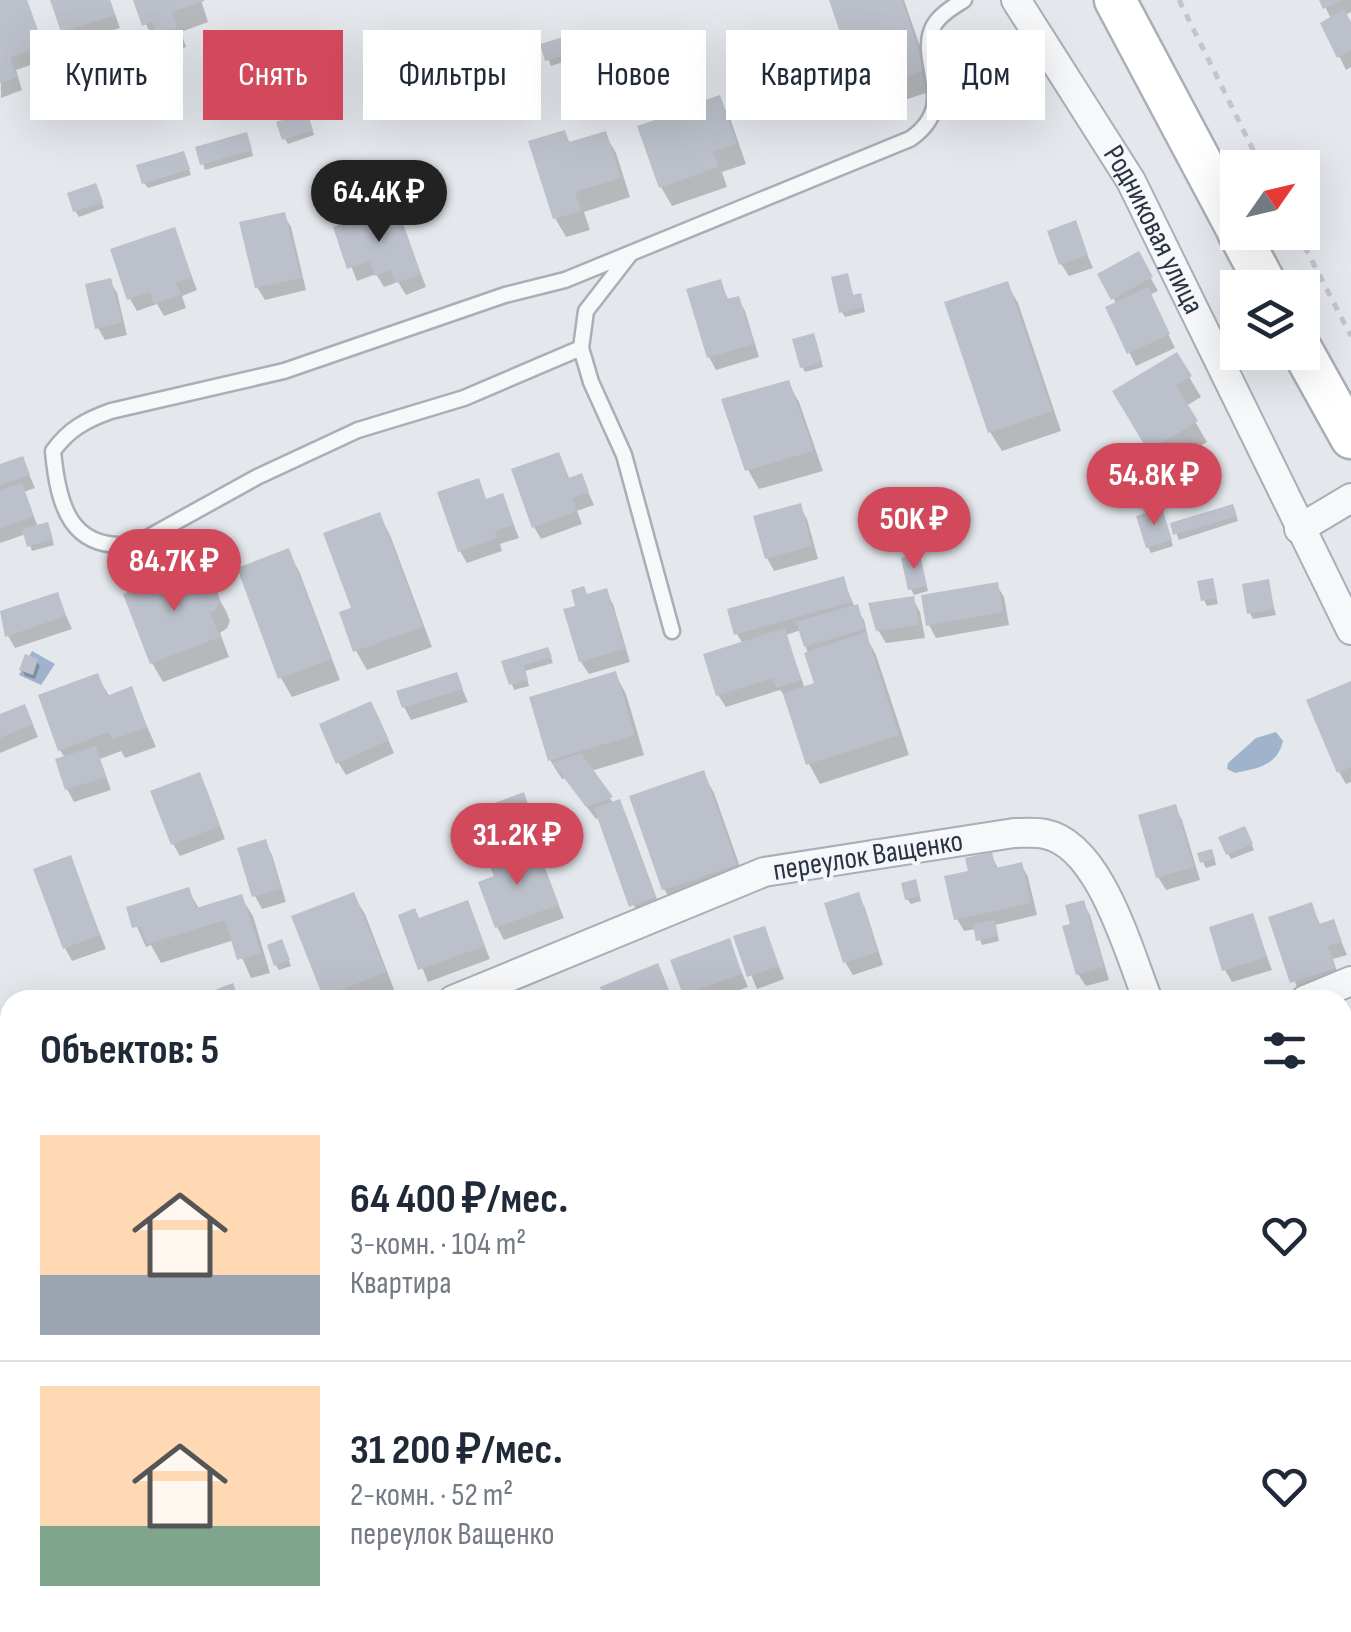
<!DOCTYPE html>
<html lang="ru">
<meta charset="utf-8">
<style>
body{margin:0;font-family:"Sofia Sans Condensed",sans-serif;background:#f2f2f3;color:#1f2937;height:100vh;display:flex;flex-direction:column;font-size:38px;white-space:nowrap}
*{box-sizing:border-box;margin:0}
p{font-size:32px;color:#747a83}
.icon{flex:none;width:55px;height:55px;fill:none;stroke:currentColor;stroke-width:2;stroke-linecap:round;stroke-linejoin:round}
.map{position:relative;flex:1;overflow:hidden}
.details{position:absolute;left:0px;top:990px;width:1352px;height:642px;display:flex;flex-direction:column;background:#fff;border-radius:30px 30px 0 0;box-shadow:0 10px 40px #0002}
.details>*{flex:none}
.banner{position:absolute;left:30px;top:30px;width:1292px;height:90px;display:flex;gap:20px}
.needle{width:65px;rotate:56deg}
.fabs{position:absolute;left:1220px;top:150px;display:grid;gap:20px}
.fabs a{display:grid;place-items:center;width:100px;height:100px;border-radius:0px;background:#fff;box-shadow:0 10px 40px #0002;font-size:50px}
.price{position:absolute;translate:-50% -85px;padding:0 22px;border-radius:35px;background:#d1495b;color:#fff;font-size:32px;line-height:65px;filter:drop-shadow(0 2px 5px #0008)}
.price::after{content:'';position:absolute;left:50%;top:60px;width:30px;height:22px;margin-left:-15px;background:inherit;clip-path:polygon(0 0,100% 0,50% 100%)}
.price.selected{background:#222;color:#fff}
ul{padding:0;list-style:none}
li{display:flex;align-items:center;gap:30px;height:250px;padding:0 40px}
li+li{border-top:2px solid #e0e1e3}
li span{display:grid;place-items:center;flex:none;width:280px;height:200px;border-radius:0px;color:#555}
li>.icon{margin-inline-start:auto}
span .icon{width:120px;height:120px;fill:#fffc;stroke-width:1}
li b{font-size:42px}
h2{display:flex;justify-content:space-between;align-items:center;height:120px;padding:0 40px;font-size:42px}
.pill{padding:0 35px;border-radius:0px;background:#fff;box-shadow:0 10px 40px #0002;font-size:35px;line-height:90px}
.pill.selected{background:#d1495b;color:#fff}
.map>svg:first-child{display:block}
.water{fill:#9fb4cc}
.shadow{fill:#0003;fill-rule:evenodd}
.building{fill:#bbc0ca}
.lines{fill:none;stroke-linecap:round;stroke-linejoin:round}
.service-casing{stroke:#a9aeb7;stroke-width:19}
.minor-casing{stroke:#a9aeb7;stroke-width:32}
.secondary-casing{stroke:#a9aeb7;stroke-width:45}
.path{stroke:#c2c5cb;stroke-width:5;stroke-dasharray:8 8;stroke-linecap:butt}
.service{stroke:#f7f8fa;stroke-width:14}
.minor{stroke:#f7f8fa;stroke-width:28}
.secondary{stroke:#fff;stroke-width:40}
.labels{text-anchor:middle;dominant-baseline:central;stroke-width:8;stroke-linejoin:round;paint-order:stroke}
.street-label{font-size:30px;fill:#2b3445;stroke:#f4f6f9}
</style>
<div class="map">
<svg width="1351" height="1632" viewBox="0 0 1351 1632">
<rect width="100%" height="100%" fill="#e4e7ec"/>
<path class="water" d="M32 651 55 664 41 685 19 675Z
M1276 732 1283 741C1277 766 1258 768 1235 773L1227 769 1228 763 1256 738Z"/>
<path class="shadow" d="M4 0H27L48 59 16 70 22 90 1 98 0 1Z
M53 0H110L120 28 71 44Z
M135 0H201L208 22 181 32 186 47 170 52 164 41 155 44Z
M832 0H904L935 90 874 110 862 91Z
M1322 0H1351V12L1345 15 1351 25V67L1346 70 1323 24 1331 19Z
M569 44 573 59 551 66 543 46Z
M526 48 534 68 513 73 510 68Z
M410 79 417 104 380 112 377 106Z
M719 98 730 118 746 164 722 172 727 187 672 206 661 187 671 115Z
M309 120 314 135 288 144 285 139Z
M564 133 571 144 605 134 616 153 630 197 584 212 590 230 566 237 555 218Z
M249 141 253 156 205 170 198 149Z
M186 159 191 175 148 188 144 183Z
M98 192 104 208 79 217 75 211Z
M396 209 426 287 406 295 398 282 384 287 376 274 357 281 337 229Z
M284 215 291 227 306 290 265 300 257 287 242 224Z
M1074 224 1093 268 1069 276 1061 264Z
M174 230 197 290 182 296 186 308 164 316 157 304 137 311 130 299Z
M1138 255 1158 291 1149 295 1175 348 1136 366 1108 309 1117 305 1101 275Z
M847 276 854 298 863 302 865 312 845 317 842 312Z
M110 281 117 293 127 335 105 340 98 328Z
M720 282 729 301 738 299 745 311 759 357 716 370 709 357Z
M1007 284 1018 303 1061 431 1002 451 990 432Z
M816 341 823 367 805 372 802 366Z
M1176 355 1201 397 1186 406 1207 442 1161 469 1116 392Z
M788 383 799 402 823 471 759 489 748 470Z
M558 455 570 480 581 476 594 505 577 511 582 524 541 539 534 527Z
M22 459 35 488 24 492 38 527 50 530 54 545 32 551 26 534 0 543V467Z
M478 481 487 501 502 496 519 538 500 544 502 551 467 563 460 551Z
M896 495 902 517 891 519 888 514Z
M799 506 807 519 818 559 774 571 767 558Z
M1235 512 1238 521 1179 540 1173 525Z
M379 515 390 535 432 647 367 670 356 651 354 610Z
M1164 516 1173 546 1151 553 1148 547Z
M288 552 299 571 340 680 292 697 281 678Z
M919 556 928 591 914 595 911 589Z
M192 570 200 583 214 590 226 611 230 621 227 628 220 633 229 657 163 682 152 663Z
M843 579 855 608 864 620 869 642 876 655 909 755 820 784 809 764 787 699 780 690 726 707 718 695 743 644 737 634ZM801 630 817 685 805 689 786 635Z
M1212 580 1218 604 1207 606 1204 600Z
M1267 581 1276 615 1253 619 1250 613Z
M996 584 1004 597 1009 625 936 638 929 625Z
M605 591 613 604 630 662 589 674 581 662 567 611 578 608 587 596Z
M57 595 72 629 15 648 8 636Z
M913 599 920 612 925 638 886 643 878 630Z
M550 655 553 663 525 671 529 686 514 690 504 662Z
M36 661 40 666 35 679 25 676 22 670Z
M615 674 626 694 644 755 591 771 614 804 619 802 626 815 661 910 639 918 600 817 596 819 565 778 562 779 550 760Z
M456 675 468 702 411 720 404 707Z
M97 676 110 697 131 689 156 747 125 758 121 751 100 759 111 790 74 802 67 789 65 758 60 750Z
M1351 684V782L1346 784 1339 772Z
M378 716 394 753 346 775 338 762Z
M0 717 31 720 38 737 0 753Z
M703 773 714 793 746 884 676 909 664 889Z
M206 788 225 839 180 856 173 844Z
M1175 807 1182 820 1200 880 1166 890 1158 877Z
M530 813 532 816 497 829 495 826Z
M1247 834 1254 850 1231 859 1228 854Z
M265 842 272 855 286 902 262 909 255 896 240 850Z
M991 855 999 870 1021 864 1028 877 1037 915 995 925 999 941 982 945 976 929 964 931 957 919 971 873Z
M1214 857 1216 865 1206 868 1203 862Z
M70 858 106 949 72 961 65 948Z
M539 858 564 918 504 940 497 927 528 862Z
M917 887 921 901 911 904 907 899Z
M188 890 200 910 241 897 253 916 270 973 251 978 234 940 161 963 151 945 146 947 129 909Z
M353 895 365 914 395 992 376 1000H328L325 996Z
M858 895 865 908 883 965 853 975 845 962Z
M467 903 490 959 428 982 401 916 420 921Z
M1083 903 1090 915 1109 980 1086 986 1078 974 1073 926Z
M1311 905 1321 926 1333 922 1347 955 1333 959 1340 981 1300 995 1271 918Z
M1252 916 1272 970 1232 982 1225 970Z
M764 929 784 979 757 989 736 938Z
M728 941 748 987 711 1000H688L685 994Z
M284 948 291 966 279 970 276 965Z
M0 1265 6 1283 0 1286Z
M7 1290 10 1317 0 1322V1294Z
M10 1336V1392L0 1373V1339Z
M0 1447 10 1474 0 1480Z
M404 1622H453L456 1632H407Z
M1019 1622H1049L1025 1632Z
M1260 1622H1279V1624L1264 1629Z
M1289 1622H1317L1293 1630Z"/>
<path class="building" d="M0 0H27L43 46 10 57 17 77 0 83Z
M50 0H110L115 15 61 32Z
M133 0H204V1L172 12 177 27 156 34 152 22 142 26Z
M829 0H902L925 70 860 92Z
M1319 0H1343L1323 9Z
M1344 9 1351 22V50L1337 58 1320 23Z
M567 36 572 53 545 61 540 44Z
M527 45 532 62 508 69 503 51Z
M411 76 416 99 375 107 370 85Z
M720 95 737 144 713 152 718 167 659 188 637 126 658 119 653 104 666 100 670 112Z
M307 112 313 130 282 140 276 122Z
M565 130 569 142 606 131 621 178 575 192 581 211 553 219 528 141Z
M247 132 252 150 200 165 195 147Z
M184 151 190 169 142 184 136 165Z
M96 183 103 202 73 212 67 193Z
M397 206 421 274 396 283 391 270 375 276 370 261 347 269 333 227Z
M285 212 301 278 255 288 239 222Z
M1076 220 1088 255 1059 265 1047 231Z
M175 227 192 277 176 283 181 295 154 304 150 292 127 300 110 249Z
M1139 251 1153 277 1111 300 1097 274Z
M848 273 853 295 861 293 864 307 839 313 831 277Z
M111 278 122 322 95 329 85 284Z
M721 279 727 299 739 296 754 344 707 358 686 289Z
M1008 281 1052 411 988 433 944 302Z
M1148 287 1170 334 1127 354 1105 307Z
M814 333 822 362 800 368 792 339Z
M1177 352 1192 376 1176 385 1198 421 1148 451 1112 391Z
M789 380 814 451 745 471 721 399Z
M559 452 569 478 582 473 589 492 572 498 577 511 532 528 511 469Z
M23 456 30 475 0 485V464Z
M479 478 486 499 503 493 514 525 495 531 497 538 458 552 437 492Z
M22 483 34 516 0 528V490Z
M894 487 901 511 886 515 880 490Z
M801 503 812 546 765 559 753 516Z
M1233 504 1237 516 1173 535 1170 523Z
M1162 508 1172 540 1146 548 1136 516Z
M380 512 423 627 353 652 339 612 351 608 323 533Z
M48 522 53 539 27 547 22 529Z
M289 548 331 659 278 679 237 568Z
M920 554 927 586 908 590 901 558Z
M193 567 199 583H207L216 589 220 599 217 608 210 613 220 637 150 664 123 594Z
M844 576 851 602 734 635 727 609Z
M1213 578 1217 598 1201 601 1197 581Z
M1269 579 1274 609 1247 614 1242 584Z
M998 582 1003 612 926 626 921 595Z
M584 586 587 594 607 588 625 649 579 662 563 609 575 606 571 590Z
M58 592 66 616 5 637 0 611Z
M914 596 919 625 876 631 868 603Z
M858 604 865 629 804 647 796 622Z
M785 628 801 680 776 688 773 678 716 696 703 654Z
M866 632 899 735 806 765 783 694 814 683 804 653Z
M548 647 552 657 524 665 528 680 509 685 501 661Z
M25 654 38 659 33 675 19 670Z
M616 671 635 735 548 761 529 697Z
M457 672 463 689 402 708 396 691Z
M98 673 107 696 132 686 147 727 112 740 109 732 58 751 38 695Z
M1351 681V767L1337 773 1306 700Z
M371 701 389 740 336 764 319 724Z
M25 704 33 724 0 738V714Z
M96 746 106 777 65 790 55 759Z
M581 753 613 797 586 807 553 763Z
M704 770 737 865 662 890 629 796Z
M200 772 220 826 171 845 150 791Z
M524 792 530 810 491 825 484 807Z
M620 799 655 897 629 907 594 808Z
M1176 804 1194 867 1156 878 1138 815Z
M1245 826 1253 844 1226 855 1218 837Z
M266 839 281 889 252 897 237 848Z
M522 847 527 859 540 854 559 905 495 928 478 882 494 876 487 860Z
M1212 849 1215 859 1200 863 1197 853Z
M992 852 996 868 1022 862 1031 903 954 920 944 876 968 871 965 858Z
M71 855 100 935 63 949 33 869Z
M916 879 920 896 905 900 901 883Z
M189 887 196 908 242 894 261 953 237 960 225 920 147 944 141 926 132 928 126 907Z
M354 892 386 972 323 997 291 916Z
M859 892 878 952 843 963 824 903Z
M468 900 485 946 418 970 398 915 415 908 419 918Z
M1084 900 1104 967 1076 975 1062 926 1070 924 1065 905Z
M1312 902 1319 924 1334 919 1342 942 1328 946 1335 968 1290 983 1268 917Z
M1253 913 1267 957 1222 971 1209 927Z
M995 920 998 936 976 941 973 924Z
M765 926 779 966 747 977 733 936Z
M730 938 742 974 683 995 670 960Z
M282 939 290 960 274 966 267 945Z
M658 963 673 1000H605L600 987Z
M233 983 239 1000H189Z
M1351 1227V1275L1350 1276 1342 1253V1230Z
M8 1287 10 1310 0 1315V1291Z
M10 1334V1375L0 1378V1337Z
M1351 1346V1391L1344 1394 1342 1349Z
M10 1392V1449H9L0 1421V1395Z
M0 1441 8 1462 0 1465Z
M10 1531V1595L6 1596 0 1581V1535Z
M1351 1542V1601L1342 1580V1545Z
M83 1622H127L130 1632H87Z
M369 1622H395L398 1632H372Z
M401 1622H436V1623L404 1632Z
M598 1622H660L664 1632H599L596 1623Z
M683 1622H727L730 1632H686Z
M742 1622H779L781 1628 771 1632H745Z
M960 1622H989L992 1629 964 1632Z
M1160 1622H1199L1203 1632H1155L1152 1625Z
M1221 1622H1247L1250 1631 1225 1632Z
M944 1624 946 1632H919V1631Z"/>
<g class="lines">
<defs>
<path id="service" d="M631 253 586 311 581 348 591 382 624 455 672 631
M581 348 464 398 358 430 257 477 136 544C70 553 58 505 53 451 69 429 86 420 111 411L284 371 505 295 565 280 910 139C961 104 916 63 933 27 939 15 953 7 964 0"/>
<g id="minor">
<path id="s1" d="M1016 0 1131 181 1351 630"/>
<path d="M1299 529 1351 498"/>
<path d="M453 1000 764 872 1014 833C1024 833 1035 832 1045 834 1101 845 1129 954 1148 1000"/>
<path d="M1305 1000 1351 981"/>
<path d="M0 1193 10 1220"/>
<path d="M1342 1313 1351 1310"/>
<path d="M0 1507 10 1503"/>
<path d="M153 1622 156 1632"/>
<path d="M1093 1622 1096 1632"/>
<path d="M512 1632 539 1622"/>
</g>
<path id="secondary" d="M1115 0 1238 231
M1238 232 1268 288
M1302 350 1351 438"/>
</defs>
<use href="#service" class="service-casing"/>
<use href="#minor" class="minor-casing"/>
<use href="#secondary" class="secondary-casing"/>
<path class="path" d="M1179 0 1262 168
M1297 232 1351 336"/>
<use href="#service" class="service"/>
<use href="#minor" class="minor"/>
<use href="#secondary" class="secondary"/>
</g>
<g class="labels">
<g class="street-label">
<text stroke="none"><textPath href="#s1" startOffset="268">Родниковая улица</textPath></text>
<text transform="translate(868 856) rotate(-9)">переулок Ващенко</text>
</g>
</g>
</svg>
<div class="fabs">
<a><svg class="needle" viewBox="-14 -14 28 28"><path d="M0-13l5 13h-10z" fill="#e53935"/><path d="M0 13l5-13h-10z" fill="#747a83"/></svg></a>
<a><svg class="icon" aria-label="layers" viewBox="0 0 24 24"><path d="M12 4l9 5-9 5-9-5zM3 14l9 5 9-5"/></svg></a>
</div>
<b class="price selected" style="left:379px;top:245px">64.4K ₽</b>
<b class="price" style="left:1154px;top:528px">54.8K ₽</b>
<b class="price" style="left:914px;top:572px">50K ₽</b>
<b class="price" style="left:174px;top:614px">84.7K ₽</b>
<b class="price" style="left:517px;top:888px">31.2K ₽</b>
<div class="banner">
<a class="pill">Купить</a>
<a class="pill selected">Снять</a>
<a class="pill">Фильтры</a>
<a class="pill">Новое</a>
<a class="pill">Квартира</a>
<a class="pill">Дом</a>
</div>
<section class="details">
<h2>Объектов: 5<svg class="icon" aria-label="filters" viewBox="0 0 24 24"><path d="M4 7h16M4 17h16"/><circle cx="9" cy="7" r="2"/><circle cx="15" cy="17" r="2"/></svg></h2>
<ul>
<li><span style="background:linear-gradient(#ffd9b3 70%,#9aa5b1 0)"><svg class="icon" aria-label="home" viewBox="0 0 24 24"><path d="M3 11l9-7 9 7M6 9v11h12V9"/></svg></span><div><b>64 400 ₽/мес.</b><p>3-комн. · 104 m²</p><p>Квартира</p></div><svg class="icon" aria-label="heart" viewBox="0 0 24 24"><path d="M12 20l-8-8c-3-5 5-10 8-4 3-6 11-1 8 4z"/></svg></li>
<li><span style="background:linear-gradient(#ffd9b3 70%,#7fa58c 0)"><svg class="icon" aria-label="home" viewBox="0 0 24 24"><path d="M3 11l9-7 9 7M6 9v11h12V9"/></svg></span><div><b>31 200 ₽/мес.</b><p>2-комн. · 52 m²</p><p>переулок Ващенко</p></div><svg class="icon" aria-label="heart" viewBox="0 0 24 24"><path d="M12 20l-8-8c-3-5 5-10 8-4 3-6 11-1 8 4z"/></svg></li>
</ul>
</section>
</div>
